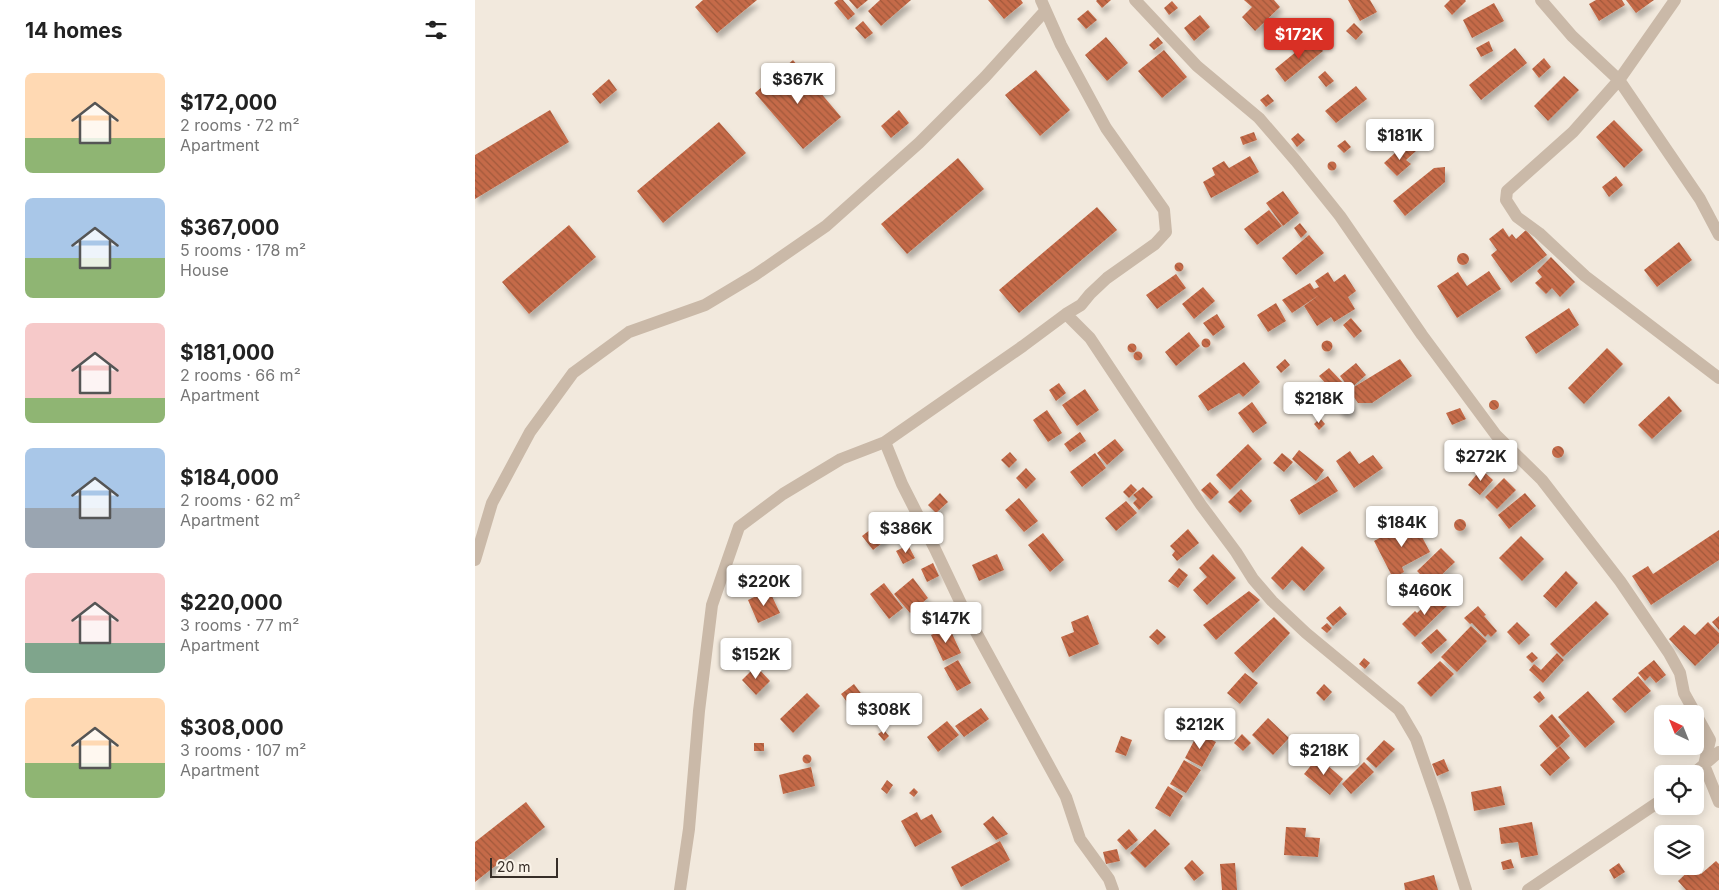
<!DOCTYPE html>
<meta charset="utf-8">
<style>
body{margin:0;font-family:Inter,sans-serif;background:#f6f6f6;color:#222;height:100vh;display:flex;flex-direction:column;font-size:19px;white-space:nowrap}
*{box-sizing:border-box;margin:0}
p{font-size:16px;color:#767676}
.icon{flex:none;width:28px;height:28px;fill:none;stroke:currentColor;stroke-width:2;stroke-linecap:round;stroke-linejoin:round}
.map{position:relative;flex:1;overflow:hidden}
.details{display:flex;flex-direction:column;background:#fff;width:475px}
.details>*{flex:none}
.needle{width:32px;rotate:317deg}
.buttons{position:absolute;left:1179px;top:705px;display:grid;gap:10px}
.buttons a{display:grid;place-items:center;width:50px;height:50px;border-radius:8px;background:#fff;box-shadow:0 2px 12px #0003;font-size:25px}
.scale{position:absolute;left:15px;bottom:12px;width:68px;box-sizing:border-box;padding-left:5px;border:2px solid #372e28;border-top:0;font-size:14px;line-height:18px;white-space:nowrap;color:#372e28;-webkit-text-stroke:4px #faf3e9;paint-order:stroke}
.price{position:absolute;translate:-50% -42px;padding:0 11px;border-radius:5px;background:#fff;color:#222;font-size:16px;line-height:32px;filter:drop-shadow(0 1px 2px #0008)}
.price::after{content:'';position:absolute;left:50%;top:30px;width:15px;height:11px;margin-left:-8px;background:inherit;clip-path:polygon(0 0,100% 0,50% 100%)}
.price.selected{background:#d93025;color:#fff}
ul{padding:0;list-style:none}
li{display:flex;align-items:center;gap:15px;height:125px;padding:0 25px}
li span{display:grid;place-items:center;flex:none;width:140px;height:100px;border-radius:8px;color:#555}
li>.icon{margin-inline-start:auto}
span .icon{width:60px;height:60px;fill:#fffc;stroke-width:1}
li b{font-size:21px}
h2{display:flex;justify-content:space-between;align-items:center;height:60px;padding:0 25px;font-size:21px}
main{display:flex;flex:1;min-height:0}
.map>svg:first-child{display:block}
.building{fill:url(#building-back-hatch);filter:url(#shadow)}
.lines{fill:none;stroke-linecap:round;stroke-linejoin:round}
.minor{stroke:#cab9a8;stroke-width:12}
</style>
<main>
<section class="details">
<h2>14 homes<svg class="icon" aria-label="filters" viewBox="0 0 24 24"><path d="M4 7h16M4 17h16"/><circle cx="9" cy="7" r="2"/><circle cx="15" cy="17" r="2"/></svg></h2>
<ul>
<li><span style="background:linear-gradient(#ffd9b3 65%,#8fb573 0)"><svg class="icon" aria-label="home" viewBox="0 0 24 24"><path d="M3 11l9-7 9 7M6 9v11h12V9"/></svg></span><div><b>$172,000</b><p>2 rooms · 72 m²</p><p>Apartment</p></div></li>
<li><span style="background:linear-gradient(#a9c7e8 60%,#8fb573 0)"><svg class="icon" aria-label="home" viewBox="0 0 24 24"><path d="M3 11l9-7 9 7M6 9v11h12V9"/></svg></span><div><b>$367,000</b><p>5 rooms · 178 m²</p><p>House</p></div></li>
<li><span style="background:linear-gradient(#f6c9c9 75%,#8fb573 0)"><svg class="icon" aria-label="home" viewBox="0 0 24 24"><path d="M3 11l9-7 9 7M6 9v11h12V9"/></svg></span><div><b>$181,000</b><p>2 rooms · 66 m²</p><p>Apartment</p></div></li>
<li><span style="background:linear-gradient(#a9c7e8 60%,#9aa5b1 0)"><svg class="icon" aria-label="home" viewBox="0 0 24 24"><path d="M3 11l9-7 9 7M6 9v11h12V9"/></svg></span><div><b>$184,000</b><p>2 rooms · 62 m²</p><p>Apartment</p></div></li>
<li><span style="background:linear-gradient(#f6c9c9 70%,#7fa58c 0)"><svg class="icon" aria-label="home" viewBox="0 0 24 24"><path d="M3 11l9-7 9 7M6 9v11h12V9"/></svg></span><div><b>$220,000</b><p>3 rooms · 77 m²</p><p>Apartment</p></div></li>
<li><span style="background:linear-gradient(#ffd9b3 65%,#8fb573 0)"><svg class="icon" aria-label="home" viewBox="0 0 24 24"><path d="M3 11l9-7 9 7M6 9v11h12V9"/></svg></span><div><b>$308,000</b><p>3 rooms · 107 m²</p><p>Apartment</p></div></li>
</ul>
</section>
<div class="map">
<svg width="1244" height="890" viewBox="0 0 1244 890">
<defs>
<pattern id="building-back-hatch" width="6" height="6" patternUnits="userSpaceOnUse" patternTransform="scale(1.25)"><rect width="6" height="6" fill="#c56b48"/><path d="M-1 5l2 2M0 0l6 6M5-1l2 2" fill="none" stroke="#a1583c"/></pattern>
<filter id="shadow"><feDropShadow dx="3" dy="5.5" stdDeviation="2.5" flood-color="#0004"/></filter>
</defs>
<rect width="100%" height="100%" fill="#f2e9dd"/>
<path class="building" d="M228 0H282L242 33 220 7Z
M363 0H368L380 14 373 20 359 3Z
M374 0H393L382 9Z
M405 0H436L406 26 393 11Z
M513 0H546L548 3 529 19Z
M622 0H636L627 8 621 1Z
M769 0H799L805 7 780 31 767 17 777 7Z
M873 0H895L902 12 885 21Z
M975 0H990L991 1 977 15 969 6Z
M1121 0H1147L1150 5 1124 21 1114 4Z
M1151 0H1179L1161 13Z
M697 1 703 8 694 15 689 8Z
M1019 3 1029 21 997 38 988 20Z
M613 10 622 20 611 29 602 19Z
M725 15 735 27 719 41 709 28Z
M388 21 398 33 390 39 380 28Z
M879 23 888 32 881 40 871 31Z
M631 37 653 63 632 81 610 55Z
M683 37 688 43 679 50 674 45Z
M838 38 848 51 810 82 800 69Z
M1014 41 1018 51 1006 57 1001 48Z
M1040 48 1052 63 1006 100 994 85Z
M689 50 712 77 687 98 663 71Z
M1069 58 1076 67 1064 78 1057 69Z
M318 60 366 117 328 149 280 93Z
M561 70 595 110 565 136 530 95Z
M850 71 859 81 851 87 843 77Z
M1089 76 1104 90 1073 121 1059 106Z
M134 79 142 90 125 104 117 94Z
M881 86 892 99 861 123 850 111Z
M793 94 799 101 791 107 785 100Z
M75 110 94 142 0 199V155Z
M424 110 434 123 416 138 406 126Z
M1139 120 1168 150 1149 168 1121 137Z
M244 122 271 153 188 223 162 191Z
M779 132 782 140 768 145 765 137Z
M823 133 830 140 822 147 816 139Z
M870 140 876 147 869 153 862 146Z
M936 145 941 151 931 160 936 164 922 176 909 163 921 152 925 156Z
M775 156 784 172 736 198 728 182 740 175 737 168 749 161 754 168Z
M483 158 509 189 432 254 406 224Z
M852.5 166a4.5 4.5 0 1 1 9 0a4.5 4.5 0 1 1-9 0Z
M970 167V182L930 216 918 201 959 168Z
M1141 176 1148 185 1134 197 1127 187Z
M808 191 824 213 808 226 791 203Z
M622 207 642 230 544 313 524 290Z
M794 210 807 226 782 245 769 229Z
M825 223 832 232 826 238 819 228Z
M94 225 121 257 54 314 27 282Z
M1028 228 1034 237 1037 234 1041 239 1051 230 1072 255 1036 283 1016 255 1022 250 1014 239Z
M834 235 849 253 821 275 807 258Z
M1204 242 1217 260 1182 287 1169 270Z
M982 259a6 6 0 1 1 12 0a6 6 0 1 1-12 0Z
M1076 257 1100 282 1085 297 1077 288 1071 294 1060 283 1067 277 1062 271Z
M699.5 267a4.5 4.5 0 1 1 9 0a4.5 4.5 0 1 1-9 0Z
M1014 271 1026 289 982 318 962 286 983 272 992 286Z
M853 272 859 282 870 274 881 291 873 297 880 309 859 322 856 317 842 326 829 306 844 295 817 313 807 300 835 283 839 289 844 287 840 281Z
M701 274 711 288 682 309 671 295Z
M728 287 740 301 719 319 707 304Z
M801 303 811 321 793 332 782 315Z
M1094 308 1104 325 1061 354 1050 337Z
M742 314 750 327 738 336 728 323Z
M876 318 887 331 879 338 868 325Z
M714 332 725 346 701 366 690 352Z
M726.5 343a4.5 4.5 0 1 1 9 0a4.5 4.5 0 1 1-9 0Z
M846.5 346a5.5 5.5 0 1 1 11 0a5.5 5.5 0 1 1-11 0Z
M652.5 348a4.5 4.5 0 1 1 9 0a4.5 4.5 0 1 1-9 0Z
M1132 348 1148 364 1109 404 1093 388Z
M658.5 356a4.5 4.5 0 1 1 9 0a4.5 4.5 0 1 1-9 0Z
M810 359 815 365 806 373 801 367Z
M925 359 937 376 897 403H883L874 390Z
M769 362 785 382 768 397 764 393 733 411 723 396Z
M881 363 891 375 875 389 865 376Z
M854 368 871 386 861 395 844 376Z
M584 383 591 393 581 401 574 390Z
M610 389 624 410 602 426 587 405Z
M1194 396 1207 411 1177 439 1163 425Z
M863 406a8 8 0 1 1 16 0a8 8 0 1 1-16 0Z
M1014 405a5 5 0 1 1 10 0a5 5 0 1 1-10 0Z
M777 402 792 423 778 433 763 413Z
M985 408 991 419 977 425 971 413Z
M572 410 587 433 573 442 558 420Z
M845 418 850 424 844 430 839 424Z
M605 432 611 441 595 452 589 444Z
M640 439 649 450 632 465 622 453Z
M773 444 787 459 755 490 741 475Z
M1077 452a6 6 0 1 1 12 0a6 6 0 1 1-12 0Z
M824 450 849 470 841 481 817 459Z
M875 451 884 464 898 455 908 468 879 488 861 461Z
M535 452 542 460 534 468 526 460Z
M620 453 631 468 607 487 595 472Z
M807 453 818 462 809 472 798 463Z
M551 468 561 479 551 489 541 478Z
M1006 469 1018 480 1005 495 993 485Z
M853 476 863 491 824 515 815 500Z
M1029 478 1041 490 1022 509 1010 497Z
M735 482 744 492 736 500 726 490Z
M656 484 662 490 654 498 648 492Z
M668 487 678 497 664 510 658 503 662 499 658 495Z
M766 489 777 501 765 513 753 502Z
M465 493 473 502 461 513 453 505Z
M1050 493 1061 506 1034 529 1023 515Z
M544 498 563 521 549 532 530 510Z
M651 501 662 513 641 531 630 518Z
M979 525a6 6 0 1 1 12 0a6 6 0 1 1-12 0Z
M938 520 955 552 927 567 929 572 918 578 899 541Z
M400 526 411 540 398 550 387 536Z
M713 529 724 543 702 561 697 555 700 551 695 546Z
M1244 530V560L1176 605 1157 576 1173 566 1178 574Z
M568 533 589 560 575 572 553 545Z
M1046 536 1069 559 1047 581 1024 558Z
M433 545 440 558 428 564 421 551Z
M827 546 850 568 829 591 817 580 808 590 796 578Z
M966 548 980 562 956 585 942 571Z
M522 554 529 570 504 581 497 565Z
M738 554 761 578 732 605 718 590 732 577 724 568Z
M458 563 464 576 452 582 446 569Z
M704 568 713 575 703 588 693 581Z
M1091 571 1103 583 1081 608 1068 596Z
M438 578 453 598 435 613 419 594Z
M409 583 428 608 414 619 395 594Z
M294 590 305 613 283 623 273 600Z
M774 591 785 600 741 640 728 625Z
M962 594 973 605 940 637 927 624 940 611 942 613Z
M1121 601 1134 614 1088 657 1075 644Z
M865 606 872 614 858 626 851 618Z
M1003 606 1011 615 1009 616 1022 631 1016 637 1013 634 1010 637 997 623 995 624 989 618Z
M613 615 624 644 594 657 586 637 599 632 596 622Z
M1244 616V630L1237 622Z
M799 617 815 633 778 673 759 653Z
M1042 622 1055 635 1044 645 1032 632Z
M1233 622 1244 633V643L1220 666 1194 639 1209 625 1220 635Z
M852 623 857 628 852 633 846 628Z
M996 626 1012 641 982 672 966 657Z
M474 627 486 653 468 661 456 635Z
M682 629 691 637 683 645 674 637Z
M962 629 972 640 956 654 946 643Z
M1057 652 1063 658 1057 663 1051 657Z
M1082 653 1089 660 1068 683 1054 670 1059 664 1066 670Z
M889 658 895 663 890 669 884 664Z
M483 660 496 683 482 691 469 668Z
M1179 660 1191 675 1181 683 1175 676 1170 681 1163 673Z
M965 661 979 674 956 697 942 683Z
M281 666 295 681 281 695 267 680Z
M770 673 783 683 765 704 752 693Z
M1163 676 1176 691 1150 713 1137 699Z
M379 684 388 696 375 706 366 694Z
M849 684 857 692 849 701 841 693Z
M1065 691 1070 698 1064 703 1058 697Z
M1113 691 1140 722 1110 748 1083 717Z
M332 693 345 706 318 733 305 719Z
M506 708 514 719 489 737 480 726Z
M1077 714 1095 736 1082 748 1064 726Z
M793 718 814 738 798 755 777 735Z
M472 721 484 735 463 752 452 737Z
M409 730 414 736 409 741 403 734Z
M723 733 741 742 727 767 710 758Z
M767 734 776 743 768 751 759 743Z
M646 736 657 740 651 756 640 752Z
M909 740 920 749 901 768 891 759Z
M279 743H289V751H279Z
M1085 746 1095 758 1075 776 1065 765Z
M327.5 759a4.5 4.5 0 1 1 9 0a4.5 4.5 0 1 1-9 0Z
M843 757 868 779 855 795 829 774Z
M969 759 974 771 962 776 957 764Z
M709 760 726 770 711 793 695 784Z
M889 762 899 772 876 794 867 784Z
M336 767 340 786 308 794 304 775Z
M412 780 418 785 412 794 406 789Z
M693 786 708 796 695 817 680 808Z
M1026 786 1030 805 999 811 996 792Z
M439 788 443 792 439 797 434 793Z
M51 802 70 827 0 882V842Z
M442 812 446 820 457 814 467 832 440 847 426 821Z
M518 816 533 834 521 840 508 824Z
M1057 822 1063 855 1046 858 1043 842 1026 844 1024 828Z
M811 827 831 828 830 837 845 838 843 857 809 855Z
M654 829 663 840 651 850 642 840Z
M680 829 695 844 670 868 655 853Z
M1213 829 1214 834H1201Z
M525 841 535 860 486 887 476 867Z
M642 849 645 861 631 864 628 852Z
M1036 859 1039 868 1028 870 1026 862Z
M717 860 729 873 719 881 709 868Z
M1241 861 1244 864V890H1211L1203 881 1219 866 1226 874Z
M760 863 762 890H747L745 864Z
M1144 863 1150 872 1139 879 1134 870Z
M959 875 963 890H930L929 883Z"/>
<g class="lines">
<path class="minor" d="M566 0 586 45 631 128 689 210 691 232 680 244 632 278 615 294 606 305 591 314 615 338 726 505 761 552 778 579 797 601 831 633 924 710 941 739 965 808 991 890
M660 0 722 66 784 118 821 161 865 216 947 335 1021 435 1067 480 1145 581 1194 653 1205 673 1209 693 1235 740 1229 765 1244 802
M1066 0 1097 36 1144 80 1225 199 1244 235
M1200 0 1144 80 1098 132 1032 191 1031 200 1042 217 1064 233 1110 276 1244 378
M410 442 427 484 460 549 489 610 591 797 605 839 634 879 638 890
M0 560 17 503 55 432 98 373 154 332 230 305 280 275 351 226 444 143 510 77 570 11
M1218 774 1244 752
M205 890 214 829 224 711 237 605 264 527 308 494 366 459 410 442 548 346 591 314
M1053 890 1188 799"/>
</g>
</svg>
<div class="buttons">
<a><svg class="needle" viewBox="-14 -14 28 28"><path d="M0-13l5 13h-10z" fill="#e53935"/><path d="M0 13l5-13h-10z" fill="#767676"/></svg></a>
<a><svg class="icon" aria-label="locate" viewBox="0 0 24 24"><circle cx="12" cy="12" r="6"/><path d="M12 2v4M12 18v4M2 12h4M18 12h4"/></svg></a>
<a><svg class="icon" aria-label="layers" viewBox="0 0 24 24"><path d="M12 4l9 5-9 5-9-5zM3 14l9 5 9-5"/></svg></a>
</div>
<div class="scale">20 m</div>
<b class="price selected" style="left:824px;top:60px">$172K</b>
<b class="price" style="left:323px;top:105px">$367K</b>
<b class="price" style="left:925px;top:161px">$181K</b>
<b class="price" style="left:844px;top:424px">$218K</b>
<b class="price" style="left:1006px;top:482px">$272K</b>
<b class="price" style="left:927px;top:548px">$184K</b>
<b class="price" style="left:431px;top:554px">$386K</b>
<b class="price" style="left:289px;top:607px">$220K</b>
<b class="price" style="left:950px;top:616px">$460K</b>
<b class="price" style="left:471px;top:644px">$147K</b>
<b class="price" style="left:281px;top:680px">$152K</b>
<b class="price" style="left:409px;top:735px">$308K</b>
<b class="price" style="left:725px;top:750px">$212K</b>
<b class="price" style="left:849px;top:776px">$218K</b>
</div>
</main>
